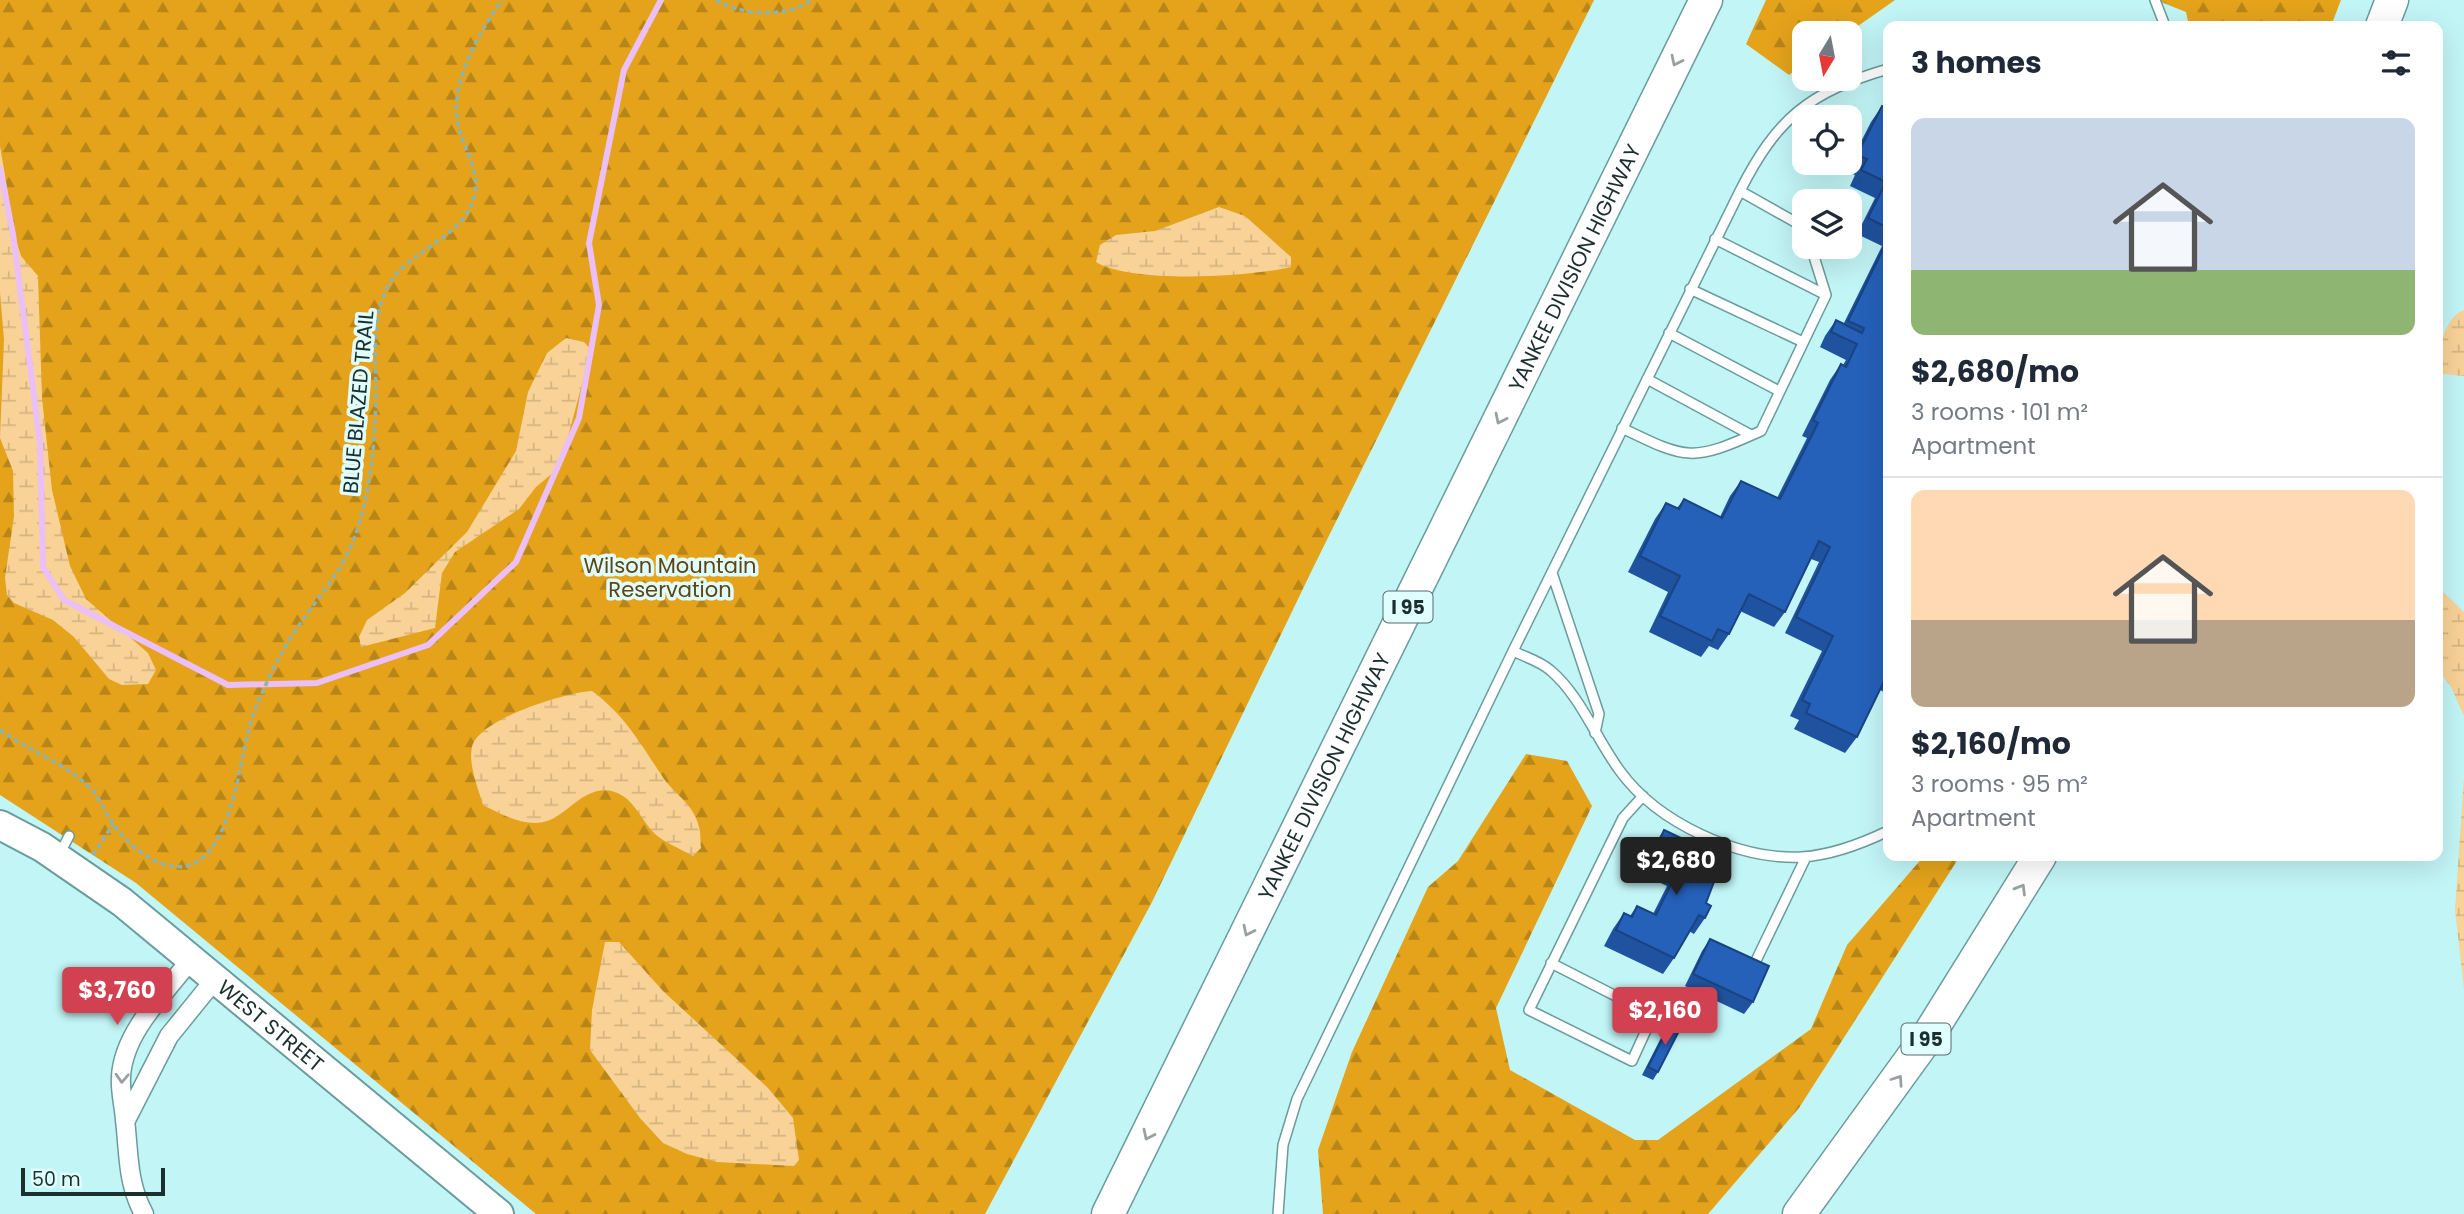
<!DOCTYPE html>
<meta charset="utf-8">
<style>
body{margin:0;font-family:Poppins,sans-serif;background:#f2f2f3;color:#1f2937;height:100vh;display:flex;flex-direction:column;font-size:26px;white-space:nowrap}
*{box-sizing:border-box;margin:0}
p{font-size:23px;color:#747a83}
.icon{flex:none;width:38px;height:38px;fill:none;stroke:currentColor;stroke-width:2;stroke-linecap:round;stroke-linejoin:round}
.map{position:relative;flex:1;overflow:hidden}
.panel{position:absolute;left:1883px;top:21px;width:560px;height:840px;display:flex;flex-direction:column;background:#fff;border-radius:14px;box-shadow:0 7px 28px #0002}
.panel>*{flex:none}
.needle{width:46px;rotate:190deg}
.buttons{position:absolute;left:1792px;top:21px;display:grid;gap:14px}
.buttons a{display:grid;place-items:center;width:70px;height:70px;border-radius:14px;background:#fff;box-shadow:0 7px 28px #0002;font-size:35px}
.scale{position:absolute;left:21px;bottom:18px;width:144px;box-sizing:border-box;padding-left:7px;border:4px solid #1b2f2f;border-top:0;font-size:19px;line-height:24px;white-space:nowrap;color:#1b2f2f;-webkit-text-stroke:5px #e0fefe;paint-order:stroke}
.price{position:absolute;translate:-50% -60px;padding:0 16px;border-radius:7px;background:#d14151;color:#fff;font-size:23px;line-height:46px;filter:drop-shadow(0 2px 4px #0008)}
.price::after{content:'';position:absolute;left:50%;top:42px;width:21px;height:16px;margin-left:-10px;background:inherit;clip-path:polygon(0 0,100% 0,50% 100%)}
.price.on{background:#222;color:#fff}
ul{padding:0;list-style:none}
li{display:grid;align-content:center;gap:14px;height:371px;padding:0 28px}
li+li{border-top:2px solid #e0e1e3}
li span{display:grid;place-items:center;height:217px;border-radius:14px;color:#555}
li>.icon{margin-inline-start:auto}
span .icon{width:126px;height:126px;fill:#fffc;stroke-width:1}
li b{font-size:30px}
h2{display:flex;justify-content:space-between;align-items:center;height:84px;padding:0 28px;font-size:30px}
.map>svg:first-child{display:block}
.forest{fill:url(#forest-firs)}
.wetland{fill:url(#wetland-marsh)}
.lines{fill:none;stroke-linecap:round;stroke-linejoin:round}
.stream{stroke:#ebbff8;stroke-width:6}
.lane-casing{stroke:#6b9b9c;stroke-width:12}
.street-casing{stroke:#6b9b9c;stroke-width:21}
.primary-casing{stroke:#6b9b9c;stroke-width:32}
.highway-casing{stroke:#6b9b9c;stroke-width:35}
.path{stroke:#8bb4b4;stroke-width:3.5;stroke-dasharray:5 3.5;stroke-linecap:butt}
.lane{stroke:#fff;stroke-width:9}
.street{stroke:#fff;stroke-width:18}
.primary{stroke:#fff;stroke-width:28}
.highway{stroke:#fff;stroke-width:32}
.wall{fill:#20539f}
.building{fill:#2560b9;stroke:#1a4382;stroke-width:2}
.oneway{stroke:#98a1a1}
.labels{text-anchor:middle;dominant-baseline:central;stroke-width:7;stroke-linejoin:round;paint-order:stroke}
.shield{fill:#e0fefe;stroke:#566d6d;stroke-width:2}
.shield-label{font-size:19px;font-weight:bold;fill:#1b2f2f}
.street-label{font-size:21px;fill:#1b2f2f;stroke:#e0fefe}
.park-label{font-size:21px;fill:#5e4413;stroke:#e0fefe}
</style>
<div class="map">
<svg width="2464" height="1214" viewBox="0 0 2464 1214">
<defs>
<pattern id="forest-firs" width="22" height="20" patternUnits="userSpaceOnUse" patternTransform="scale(1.75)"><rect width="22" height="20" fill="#e4a31b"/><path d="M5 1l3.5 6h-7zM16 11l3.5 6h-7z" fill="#b88518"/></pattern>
<pattern id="wetland-marsh" width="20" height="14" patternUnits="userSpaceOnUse" patternTransform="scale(1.75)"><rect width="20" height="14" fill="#f8d297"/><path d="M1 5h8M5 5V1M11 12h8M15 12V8" fill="none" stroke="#d4b582"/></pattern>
</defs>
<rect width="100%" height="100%" fill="#c2f5f6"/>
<path class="forest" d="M0 0H1594L1312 570 1152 902 985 1214H536L136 883 0 795Z
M1766 0H1895L1848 33H1804V64L1789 75 1746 44Z
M2156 0H2341L2331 26H2189L2186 12Z
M1526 754 1567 761 1592 806 1496 1008 1510 1070 1635 1140H1658L1811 1029 1847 945 1924 856H1960L1799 1108 1708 1214H1323L1318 1150 1352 1052 1428 887 1458 861Z"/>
<path class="wetland" d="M0 146 16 240 21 256 38 276 42 398 52 490 70 566 86 599 148 653 156 670 148 684 122 685 109 679 74 637 53 620 14 603 7 595 5 578 14 516 13 471 0 438 4 340 0 292Z
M1219 207 1245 216 1291 257V267C1250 277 1131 284 1096 262L1100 245 1116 235 1155 231Z
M2464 310V376L2443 374 2440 372C2436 354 2444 317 2464 310Z
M566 338 584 342 591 350 560 467 536 487 519 509 455 552 442 573 435 628 361 647 359 637 367 620 405 593 467 532 516 451 528 392 547 353Z
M2438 587 2464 612V716L2451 687 2438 670Z
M592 691C625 715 642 746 664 779 676 795 694 805 699 827 701 833 700 842 701 848L693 856C681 849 665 843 655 834 644 824 636 804 623 796 591 777 572 811 550 820 528 829 502 815 483 805 478 788 468 764 472 747 478 719 567 692 592 691Z
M2464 777V989L2455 910Z
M605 942H619L663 991 768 1088 793 1118 799 1160 794 1166 717 1162 687 1154 663 1143 640 1118 590 1050 592 1010Z"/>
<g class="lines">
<path class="stream" d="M0 169 13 234 40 443 43 567 64 600 228 685 317 683 428 645 516 562 579 418 599 305 589 243 624 70 661 0"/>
<defs>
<path id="lane" d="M2155 0 2165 26
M1740 191C1777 118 1809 92 1888 69
M1715 239 1826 295
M1690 289 1803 342
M1669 333 1779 391
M1647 379 1751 435
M1622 428C1688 460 1692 462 1761 431L1826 295 1811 247
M1552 573 1599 714 1595 733
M1513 651C1525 657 1540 661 1550 670 1581 696 1596 739 1620 771 1658 823 1738 860 1802 857 1832 855 1861 844 1888 831
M60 853 69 836
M1551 963 1653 1015 1632 1061 1529 1010 1623 818 1643 796
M1752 969 1806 857
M1278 1214 1283 1145 1297 1099 1513 651 1740 191 1804 227"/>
<path id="street" d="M126 1120 169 1036 216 978
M144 1214C127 1183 129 1153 125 1120 124 1105 120 1092 121 1077 123 1032 166 992 192 958"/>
<g id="primary">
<path id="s1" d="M0 825 42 847 122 902 499 1214"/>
</g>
<g id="highway">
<path d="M2382 26 2392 0"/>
<path id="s2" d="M1108 1214 1706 0"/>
<path d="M1799 1214 1928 1036 2040 856"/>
</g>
</defs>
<use href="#lane" class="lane-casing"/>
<use href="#street" class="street-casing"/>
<use href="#primary" class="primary-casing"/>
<use href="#highway" class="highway-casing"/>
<path class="path" d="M716 0C743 16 786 18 812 0
M0 730C27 749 62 762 87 785 100 796 104 812 114 825 128 845 158 871 185 866 235 857 239 751 254 712 265 685 279 655 295 631 316 599 344 570 356 533 371 490 375 441 376 396 376 361 371 320 387 288 407 249 461 241 474 198 481 174 465 151 459 129 447 86 479 33 502 0
M93 855 113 824"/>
<use href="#lane" class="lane"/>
<use href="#street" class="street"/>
<use href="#primary" class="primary"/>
<use href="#highway" class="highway"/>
</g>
<path class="wall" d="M1882 106 1888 109V694L1880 690 1857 737 1845 753 1794 729 1799 720 1790 716 1822 651 1785 633 1819 562 1811 559 1785 612 1774 627 1740 611 1729 634 1718 650 1709 646 1701 657 1649 632 1668 592 1628 572 1655 519 1666 503 1677 508 1684 499 1720 517 1730 496 1741 481 1777 498 1807 438 1802 436 1830 380 1841 364 1843 365 1846 360 1820 347 1825 336 1836 320 1844 323 1882 246 1857 234 1875 198 1850 186 1855 175 1846 171 1871 122Z
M1664 830 1706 903 1705 918 1694 934 1689 931 1674 958 1663 974 1604 946 1613 929 1624 913 1630 916 1637 906 1653 914 1667 886 1648 877 1653 867 1645 863 1653 846Z
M1710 939 1753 1002 1744 1014 1685 986 1702 951Z
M1671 1022 1658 1072 1653 1080 1642 1075 1665 1030Z"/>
<path class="building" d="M1882 106 1888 109V228L1868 218 1886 182 1861 170 1867 159 1857 155Z
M1888 239V673L1857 737 1806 713 1810 704 1802 700 1833 636 1796 617 1830 547 1819 541 1785 612 1749 594 1729 634 1718 629 1712 641 1660 616 1680 576 1640 556 1666 503 1679 509 1684 499 1722 518 1741 481 1780 499 1818 423 1813 420 1841 364 1846 367 1857 344 1831 332 1836 320 1862 333 1864 328 1848 321Z
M1664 830 1723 858 1706 903 1711 906 1705 918 1699 915 1674 958 1616 930 1624 913 1632 917 1637 906 1656 915 1678 870 1659 861 1664 851 1656 848Z
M1710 939 1769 966 1753 1002 1693 974Z
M1671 1022 1681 1027 1658 1072 1648 1067Z"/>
<defs><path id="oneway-chevron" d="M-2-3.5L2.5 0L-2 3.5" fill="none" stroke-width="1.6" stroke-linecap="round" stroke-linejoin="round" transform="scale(1.75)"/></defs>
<g class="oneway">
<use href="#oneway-chevron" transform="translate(1676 61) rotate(116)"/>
<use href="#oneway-chevron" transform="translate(1500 419) rotate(116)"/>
<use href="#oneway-chevron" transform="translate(2021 889) rotate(-59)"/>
<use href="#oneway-chevron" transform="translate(1248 931) rotate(116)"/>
<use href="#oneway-chevron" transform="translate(122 1078) rotate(93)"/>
<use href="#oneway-chevron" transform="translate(1898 1080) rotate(-56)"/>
<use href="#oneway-chevron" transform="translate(1148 1135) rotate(116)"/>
</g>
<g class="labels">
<g class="shield">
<rect x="1383.5" y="591.5" width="49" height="31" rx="5"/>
<rect x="1901.5" y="1023.5" width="49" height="31" rx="5"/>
</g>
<g class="shield-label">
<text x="1408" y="607">I 95</text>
<text x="1926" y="1039">I 95</text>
</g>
<g class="street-label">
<text stroke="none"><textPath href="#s2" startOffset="1055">YANKEE DIVISION HIGHWAY</textPath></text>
<text transform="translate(358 402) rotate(-85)">BLUE BLAZED TRAIL</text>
<text stroke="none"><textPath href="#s2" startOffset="488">YANKEE DIVISION HIGHWAY</textPath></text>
<text stroke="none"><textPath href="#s1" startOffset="338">WEST STREET</textPath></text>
</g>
<g class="park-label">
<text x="670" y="565">Wilson Mountain<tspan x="670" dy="24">Reservation</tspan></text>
</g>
</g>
</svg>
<div class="buttons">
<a><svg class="needle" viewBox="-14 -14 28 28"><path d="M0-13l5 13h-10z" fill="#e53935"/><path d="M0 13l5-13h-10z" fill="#747a83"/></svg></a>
<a><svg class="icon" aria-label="locate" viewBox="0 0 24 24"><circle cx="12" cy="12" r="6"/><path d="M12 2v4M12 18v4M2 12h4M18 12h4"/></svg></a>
<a><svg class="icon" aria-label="layers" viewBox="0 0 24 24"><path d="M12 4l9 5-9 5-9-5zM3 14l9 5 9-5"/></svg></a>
</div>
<div class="scale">50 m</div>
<b class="price on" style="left:1676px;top:897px">$2,680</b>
<b class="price" style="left:117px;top:1027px">$3,760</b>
<b class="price" style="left:1665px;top:1047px">$2,160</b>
<section class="panel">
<h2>3 homes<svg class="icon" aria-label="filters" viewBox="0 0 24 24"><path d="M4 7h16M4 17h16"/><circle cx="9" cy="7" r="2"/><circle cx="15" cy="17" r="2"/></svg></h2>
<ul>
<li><span style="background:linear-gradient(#c9d6e8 70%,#8fb573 0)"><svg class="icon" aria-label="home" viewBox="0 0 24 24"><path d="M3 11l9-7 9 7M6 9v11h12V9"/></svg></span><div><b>$2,680/mo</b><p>3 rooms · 101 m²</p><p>Apartment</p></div></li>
<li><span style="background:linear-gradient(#ffd9b3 60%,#b9a48a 0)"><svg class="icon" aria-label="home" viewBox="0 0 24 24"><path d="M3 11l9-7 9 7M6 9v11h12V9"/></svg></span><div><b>$2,160/mo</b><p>3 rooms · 95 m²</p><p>Apartment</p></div></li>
</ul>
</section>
</div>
